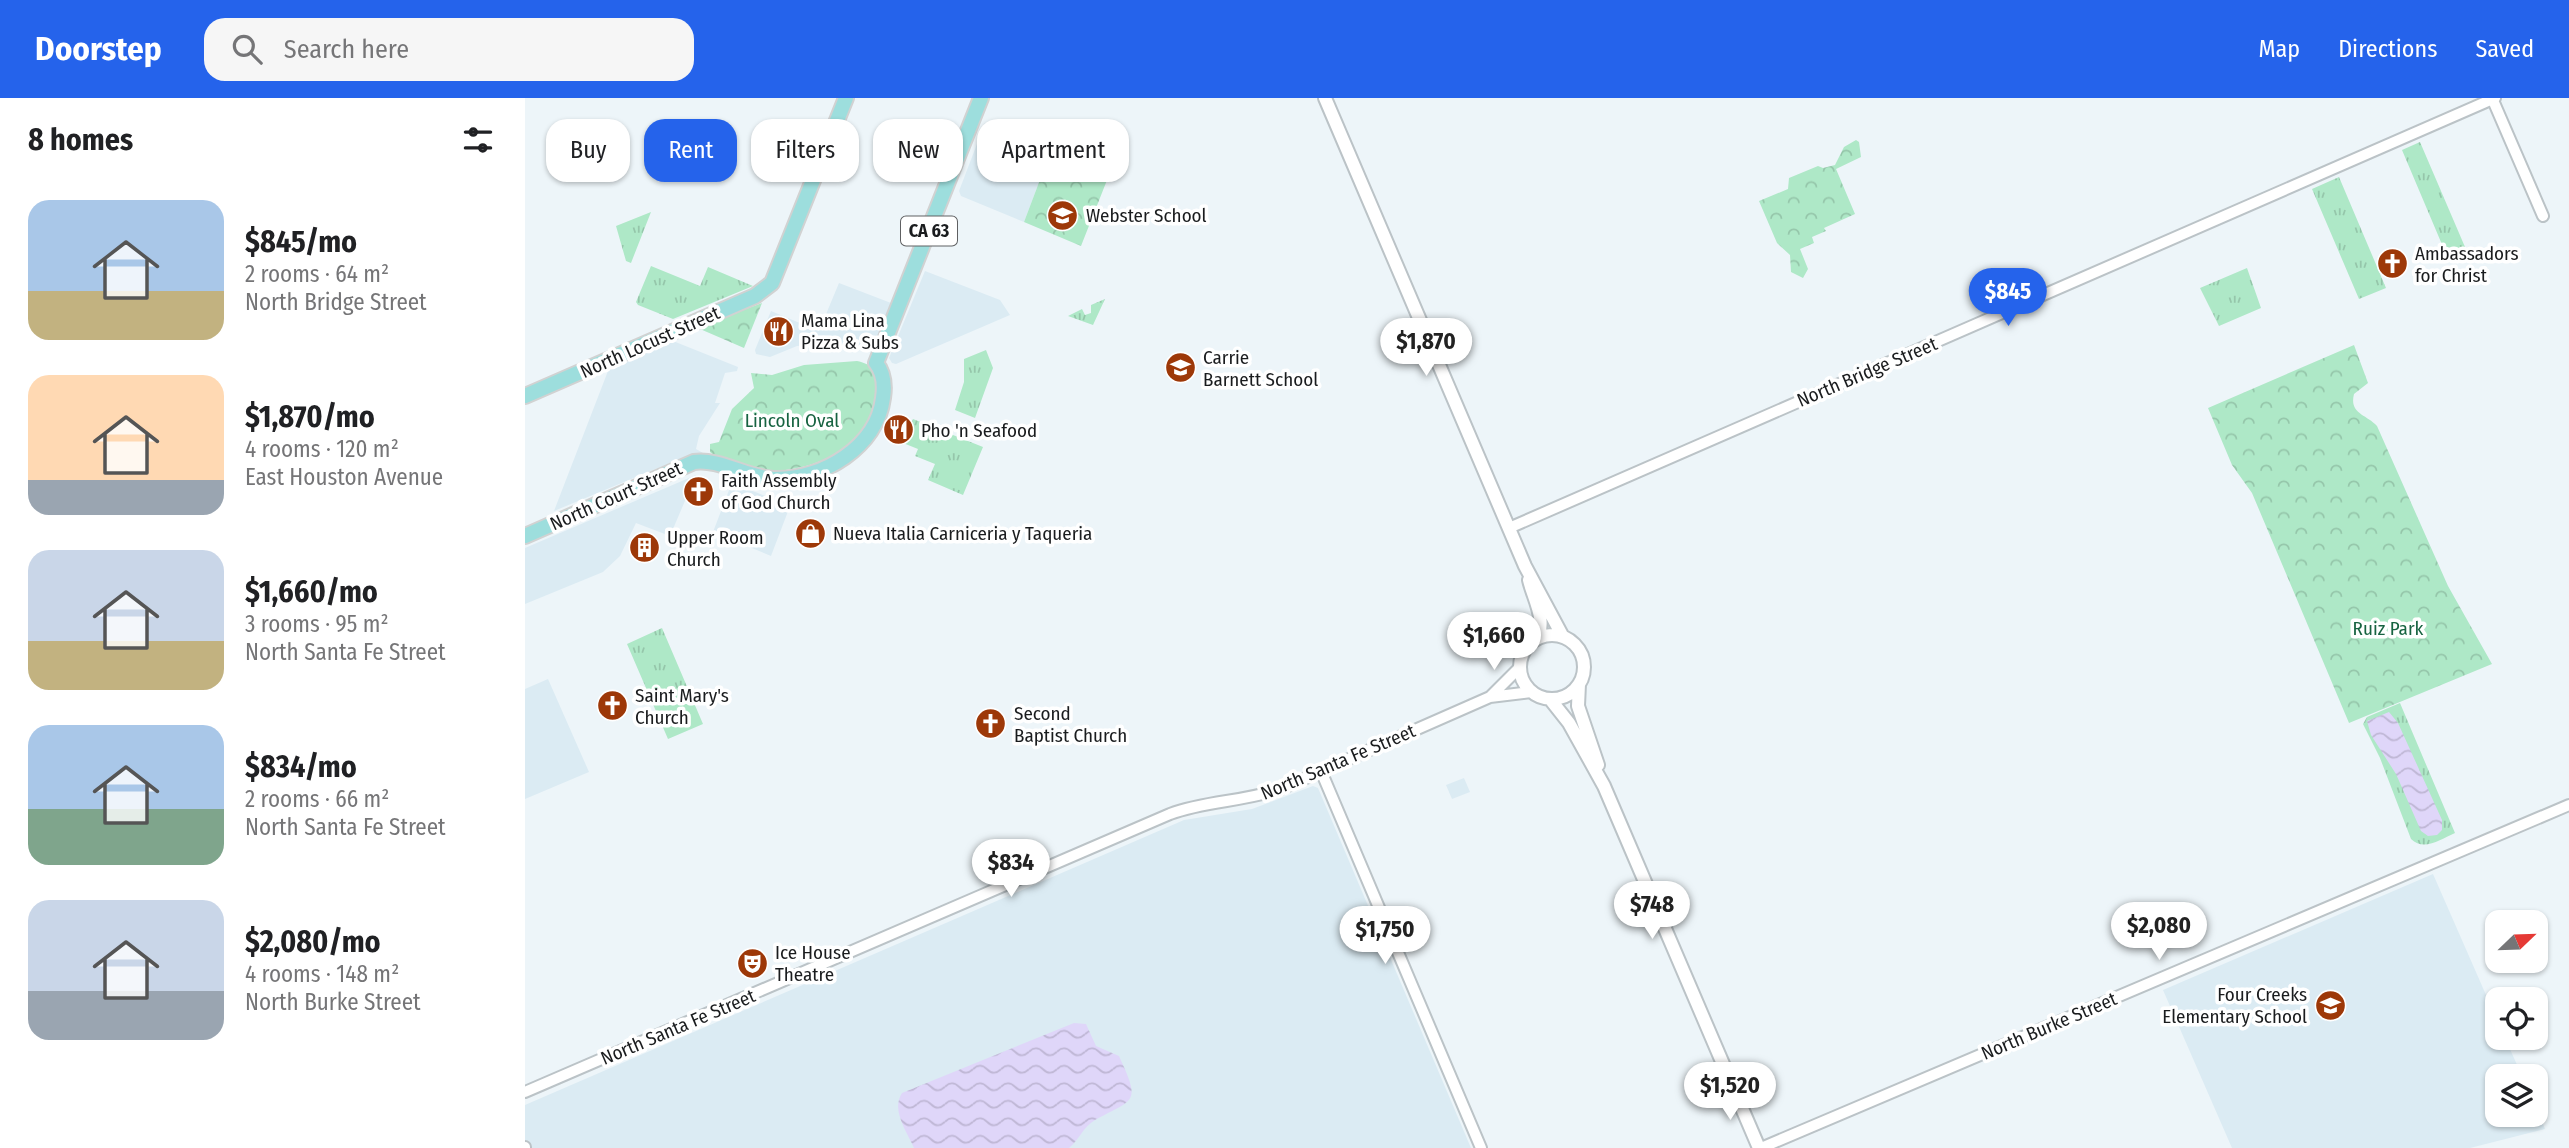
<!DOCTYPE html>
<meta charset="utf-8">
<style>
body{margin:0;font-family:"Fira Sans Condensed",sans-serif;background:#f6f6f6;color:#202124;height:100vh;display:flex;flex-direction:column;font-size:26px;white-space:nowrap}
*{box-sizing:border-box;margin:0}
p{font-size:23px;color:#757577}
.icon{flex:none;width:38px;height:38px;fill:none;stroke:currentColor;stroke-width:2;stroke-linecap:round;stroke-linejoin:round}
.map{position:relative;flex:1;overflow:hidden}
.drawer{display:flex;flex-direction:column;background:#fff;width:525px}
.drawer>*{flex:none}
.banner{position:absolute;left:21px;top:21px;width:665px;height:63px;display:flex;gap:14px}
.needle{width:46px;rotate:67deg}
.tools{position:absolute;left:1960px;top:812px;display:grid;gap:14px}
.tools a{display:grid;place-items:center;width:63px;height:63px;border-radius:14px;background:#fff;box-shadow:0 2px 5px #0004;font-size:35px}
.price{position:absolute;translate:-50% -60px;padding:0 16px;border-radius:24px;background:#fff;color:#222;font-size:23px;line-height:46px;filter:drop-shadow(0 2px 4px #0008)}
.price::after{content:'';position:absolute;left:50%;top:42px;width:21px;height:16px;margin-left:-10px;background:inherit;clip-path:polygon(0 0,100% 0,50% 100%)}
.price.selected{background:#2563eb;color:#fff}
ul{padding:0;list-style:none}
li{display:flex;align-items:center;gap:21px;height:175px;padding:0 28px}
li span{display:grid;place-items:center;flex:none;width:196px;height:140px;border-radius:21px;color:#555}
li>.icon{margin-inline-start:auto}
span .icon{width:84px;height:84px;fill:#fffc;stroke-width:1}
li b{font-size:30px}
h2{display:flex;justify-content:space-between;align-items:center;height:84px;padding:0 28px;font-size:30px}
.chip{padding:0 24px;border-radius:21px;background:#fff;box-shadow:0 2px 5px #0004;font-size:24px;line-height:63px}
.chip.selected{background:#2563eb;color:#fff}
header{display:flex;align-items:center;gap:42px;box-sizing:border-box;height:98px;padding:0 35px;background:#2563eb;color:#fff}
header strong{font-size:33px}
nav{display:flex;gap:38px;margin-inline-start:auto;font-size:24px}
.search{width:490px;height:63px;background:#f6f6f6;display:flex;align-items:center;gap:18px;box-sizing:border-box;padding:0 24px;border-radius:21px;color:#757577;font-size:26px}
main{display:flex;flex:1;min-height:0}
.map>svg:first-child{display:block}
.built{fill:#dbebf3}
.grass{fill:url(#grass-tufts)}
.park{fill:url(#park-crowns)}
.water{fill:url(#water-waves)}
.lines{fill:none;stroke-linecap:round;stroke-linejoin:round}
.tertiary-casing{stroke:#bbc3c7;stroke-width:14}
.secondary-casing{stroke:#bbc3c7;stroke-width:16}
.primary-casing{stroke:#d1d2d2;stroke-width:18}
.tertiary{stroke:#fff;stroke-width:10}
.secondary{stroke:#fff;stroke-width:12}
.primary{stroke:#9ddedd;stroke-width:14}
.labels{text-anchor:middle;dominant-baseline:central;stroke-width:7;stroke-linejoin:round;paint-order:stroke}
.shield{fill:#fff;stroke:#5f6062;stroke-width:2}
.shield-label{font-size:18px;font-weight:bold;fill:#1a1c1e}
.poi-label{font-size:19px;fill:#1a1c1e;stroke:#fff;text-anchor:start}
.street-label{font-size:19px;fill:#1a1c1e;stroke:#fff}
.park-label{font-size:19px;fill:#176341;stroke:#fff}
</style>
<header>
<strong>Doorstep</strong>
<div class="search"><svg class="icon" aria-label="search" viewBox="0 0 24 24"><circle cx="10" cy="10" r="6"/><path d="M15 15l6 6"/></svg>Search here</div>
<nav><a>Map</a><a>Directions</a><a>Saved</a></nav>
</header>
<main>
<section class="drawer">
<h2>8 homes<svg class="icon" aria-label="filters" viewBox="0 0 24 24"><path d="M4 7h16M4 17h16"/><circle cx="9" cy="7" r="2"/><circle cx="15" cy="17" r="2"/></svg></h2>
<ul>
<li><span style="background:linear-gradient(#a9c7e8 65%,#c2b280 0)"><svg class="icon" aria-label="home" viewBox="0 0 24 24"><path d="M3 11l9-7 9 7M6 9v11h12V9"/></svg></span><div><b>$845/mo</b><p>2 rooms · 64 m²</p><p>North Bridge Street</p></div></li>
<li><span style="background:linear-gradient(#ffd9b3 75%,#9aa5b1 0)"><svg class="icon" aria-label="home" viewBox="0 0 24 24"><path d="M3 11l9-7 9 7M6 9v11h12V9"/></svg></span><div><b>$1,870/mo</b><p>4 rooms · 120 m²</p><p>East Houston Avenue</p></div></li>
<li><span style="background:linear-gradient(#c9d6e8 65%,#c2b280 0)"><svg class="icon" aria-label="home" viewBox="0 0 24 24"><path d="M3 11l9-7 9 7M6 9v11h12V9"/></svg></span><div><b>$1,660/mo</b><p>3 rooms · 95 m²</p><p>North Santa Fe Street</p></div></li>
<li><span style="background:linear-gradient(#a9c7e8 60%,#7fa58c 0)"><svg class="icon" aria-label="home" viewBox="0 0 24 24"><path d="M3 11l9-7 9 7M6 9v11h12V9"/></svg></span><div><b>$834/mo</b><p>2 rooms · 66 m²</p><p>North Santa Fe Street</p></div></li>
<li><span style="background:linear-gradient(#c9d6e8 65%,#9aa5b1 0)"><svg class="icon" aria-label="home" viewBox="0 0 24 24"><path d="M3 11l9-7 9 7M6 9v11h12V9"/></svg></span><div><b>$2,080/mo</b><p>4 rooms · 148 m²</p><p>North Burke Street</p></div></li>
</ul>
</section>
<div class="map">
<svg width="2044" height="1050" viewBox="0 0 2044 1050">
<defs>
<pattern id="grass-tufts" width="24" height="20" patternUnits="userSpaceOnUse" patternTransform="scale(1.75)"><rect width="24" height="20" fill="#aee8c7"/><path d="M3 7l-1-3M5 7V3M7 7l1-3M15 17l-1-3M17 17v-4M19 17l1-3" fill="none" stroke="#95c6aa"/></pattern>
<pattern id="park-crowns" width="20" height="18" patternUnits="userSpaceOnUse" patternTransform="scale(1.75)"><rect width="20" height="18" fill="#aee8c7"/><path d="M2 6a3 3 0 1 1 6 0M12 15a3 3 0 1 1 6 0" fill="none" stroke="#95c6aa"/></pattern>
<pattern id="water-waves" width="16" height="10" patternUnits="userSpaceOnUse" patternTransform="scale(1.75)"><rect width="16" height="10" fill="#dfd6f9"/><path d="M0 5q4-4 8 0t8 0" fill="none" stroke="#bfb7d5"/></pattern>
</defs>
<rect width="100%" height="100%" fill="#edf5f9"/>
<path class="built" d="M460 25 527 50 499 124 436 98 434 93Z
M400 173 475 202 485 217 371 266 367 265 364 260Z
M314 185 366 205 348 251 342 253 310 245 272 248 245 259 231 256 230 252 246 213 294 233Z
M148 243 213 269 212 273 200 275 190 305H195L174 338 171 351 178 355 157 360 29 413 83 273Z
M171 377 145 438 111 425 95 458 78 474 0 506V450Z
M210 386 265 408 246 458 188 434 206 387Z
M23 581 64 674 0 701V591Z
M939 680 945 694 927 701 921 687Z
M788 688 793 690 946 1050H0V1007L659 722 727 711Z
M1908 776 1972 922V940H1980L1997 978H1972V1017H2011V1009L2020 1031 1945 1050H1707L1638 892Z"/>
<path class="grass" d="M1895 44 1943 156 1924 163 1877 52Z
M1814 79 1861 190 1834 201 1787 91Z
M126 114 106 165 101 163 91 128Z
M126 168 175 188 183 169 228 188 148 221 113 207 111 204Z
M1722 170 1736 210 1694 228 1675 190Z
M580 201 568 227 543 218 557 211 560 217 566 215V207Z
M461 252 468 270 450 320 430 312 439 284V261Z
M388 321 458 349 438 397 403 382 410 366 390 358 393 351 378 345Z
M137 530 178 626 143 641 102 546Z
M1875 605 1930 735C1916 741 1899 754 1886 741L1855 660 1838 626 1842 619Z"/>
<path class="park" d="M1331 42 1334 44 1336 59 1311 71 1330 116 1299 130 1301 133 1287 139 1289 145 1275 151 1283 171 1278 180 1266 174 1265 157 1252 145 1234 103 1263 91 1264 80 1293 68 1298 70 1310 67 1319 49Z
M527 50 586 72 556 148 499 124Z
M237 205 219 250 175 231 176 228Z
M1829 247 1843 285 1829 296C1824 316 1841 316 1852 328L1923 488 1967 566 1824 625 1727 395 1707 367 1683 310Z
M332 263C346 266 350 271 352 284 360 349 273 385 219 369 207 365 194 363 185 354V346L194 344 207 311 229 290 226 275 247 277 279 267Z"/>
<path class="water" d="M1864 614 1873 625 1917 722V732L1912 737 1903 738 1896 733 1871 676 1846 637 1842 623Z
M549 925 561 926 571 948 594 958C616 1006 610 1000 570 1022 558 1029 554 1042 544 1050H389C381 1032 366 1012 377 995Z"/>
<g class="lines">
<defs>
<path id="tertiary" d="M1967 0 2018 118
M984 430 1970 0
M965 599 1006 594
M796 673 956 1050
M0 994 645 716C682 702 721 704 758 690L965 599 995 569
M0 1049V1050
M1236 1050 2044 707"/>
<path id="secondary" d="M800 0 1000 468 1038 539
M1004 482C1008 500 1024 526 1010 542
M995 569a32 32 0 1 1 64 0a32 32 0 1 1-64 0Z
M1054 586 1053 608 1073 667
M1025 601 1044 625 1079 688 1234 1050"/>
<path id="primary" d="M0 298 230 198 247 185 321 0
M0 438 169 364C195 360 223 381 252 381 298 381 352 349 358 300 360 287 359 275 351 265L456 0"/>
</defs>
<use href="#tertiary" class="tertiary-casing"/>
<use href="#secondary" class="secondary-casing"/>
<use href="#primary" class="primary-casing"/>
<use href="#tertiary" class="tertiary"/>
<use href="#secondary" class="secondary"/>
<use href="#primary" class="primary"/>
</g>
<defs>
<symbol id="school-disc" viewBox="-11 -11 22 22"><circle r="9.5" fill="#9d3808" stroke="#fff"/><path d="M0-5L7-2L0 1L-7-2ZM-4 1L0 2.5L4 1V4Q0 6-4 4Z" fill="#fff"/></symbol>
<symbol id="church-disc" viewBox="-11 -11 22 22"><circle r="9.5" fill="#9d3808" stroke="#fff"/><path d="M-1.2-6h2.4v3.5h3.3v2.4h-3.3V6h-2.4V-.1h-3.3v-2.4h3.3Z" fill="#fff"/></symbol>
<symbol id="restaurant-disc" viewBox="-11 -11 22 22"><circle r="9.5" fill="#9d3808" stroke="#fff"/><path d="M-5-6h1v4h1v-4h1v4h1v-4h1v5L-1.5 .5V6h-2V.5L-5-1ZM5-6V6H3V1.5H1.5Q1.5-4 5-6Z" fill="#fff"/></symbol>
<symbol id="shop-disc" viewBox="-11 -11 22 22"><circle r="9.5" fill="#9d3808" stroke="#fff"/><path d="M-5-2.5h2.3a2.7 3.5 0 0 1 5.4 0H5L5.5 6h-11ZM-1.5-2.5h3a1.5 2.3 0 0 0-3 0Z" fill="#fff"/></symbol>
<symbol id="building-disc" viewBox="-11 -11 22 22"><circle r="9.5" fill="#9d3808" stroke="#fff"/><path d="M-4-6H4V6H1V3H-1V6H-4ZM-2.5-4.3h1.7v1.8h-1.7ZM.8-4.3h1.7v1.8H.8ZM-2.5-1h1.7V.8h-1.7ZM.8-1h1.7V.8H.8Z" fill="#fff"/></symbol>
<symbol id="theatre-disc" viewBox="-11 -11 22 22"><circle r="9.5" fill="#9d3808" stroke="#fff"/><path d="M-5-5.5Q0-4 5-5.5V0Q5 5 0 6Q-5 5-5 0ZM-3.3-2.5H-1v1.5H-3.3ZM1-2.5H3.3v1.5H1ZM-2.8 1Q0 5.5 2.8 1Z" fill="#fff"/></symbol>
</defs>
<g fill-rule="evenodd">
<use href="#school-disc" x="520" y="100" width="35" height="35"/>
<use href="#church-disc" x="1850" y="148" width="35" height="35"/>
<use href="#restaurant-disc" x="236" y="216" width="35" height="35"/>
<use href="#school-disc" x="638" y="252" width="35" height="35"/>
<use href="#restaurant-disc" x="356" y="314" width="35" height="35"/>
<use href="#church-disc" x="156" y="376" width="35" height="35"/>
<use href="#shop-disc" x="268" y="418" width="35" height="35"/>
<use href="#building-disc" x="102" y="432" width="35" height="35"/>
<use href="#church-disc" x="70" y="590" width="35" height="35"/>
<use href="#church-disc" x="448" y="608" width="35" height="35"/>
<use href="#theatre-disc" x="210" y="848" width="35" height="35"/>
<use href="#school-disc" x="1788" y="890" width="35" height="35"/>
</g>
<g class="labels">
<rect class="shield" x="376" y="118.5" width="56" height="29" rx="5"/>
<g class="shield-label">
<text x="404" y="133">CA 63</text>
</g>
<g class="poi-label">
<text x="561" y="117">Webster School</text>
<text x="1890" y="155">Ambassadors<tspan x="1890" dy="22">for Christ</tspan></text>
<text x="276" y="222">Mama Lina<tspan x="276" dy="22">Pizza &amp; Subs</tspan></text>
<text x="678" y="259">Carrie<tspan x="678" dy="22">Barnett School</tspan></text>
<text x="396" y="332">Pho 'n Seafood</text>
<text x="196" y="382">Faith Assembly<tspan x="196" dy="22">of God Church</tspan></text>
<text x="308" y="435">Nueva Italia Carniceria y Taqueria</text>
<text x="142" y="439">Upper Room<tspan x="142" dy="22">Church</tspan></text>
<text x="110" y="597">Saint Mary's<tspan x="110" dy="22">Church</tspan></text>
<text x="489" y="615">Second<tspan x="489" dy="22">Baptist Church</tspan></text>
<text x="250" y="854">Ice House<tspan x="250" dy="22">Theatre</tspan></text>
<text x="1782" y="896" text-anchor="end">Four Creeks<tspan x="1782" dy="22">Elementary School</tspan></text>
</g>
<g class="street-label">
<text transform="translate(125 244) rotate(-24)">North Locust Street</text>
<text transform="translate(1342 274) rotate(-23)">North Bridge Street</text>
<text transform="translate(91 398) rotate(-24)">North Court Street</text>
<text transform="translate(813 664) rotate(-23)">North Santa Fe Street</text>
<text transform="translate(1524 928) rotate(-23)">North Burke Street</text>
<text transform="translate(153 929) rotate(-23)">North Santa Fe Street</text>
</g>
<g class="park-label">
<text x="267" y="322">Lincoln Oval</text>
<text x="1863" y="530">Ruiz Park</text>
</g>
</g>
</svg>
<div class="tools">
<a><svg class="needle" viewBox="-14 -14 28 28"><path d="M0-13l5 13h-10z" fill="#e53935"/><path d="M0 13l5-13h-10z" fill="#757577"/></svg></a>
<a><svg class="icon" aria-label="locate" viewBox="0 0 24 24"><circle cx="12" cy="12" r="6"/><path d="M12 2v4M12 18v4M2 12h4M18 12h4"/></svg></a>
<a><svg class="icon" aria-label="layers" viewBox="0 0 24 24"><path d="M12 4l9 5-9 5-9-5zM3 14l9 5 9-5"/></svg></a>
</div>
<b class="price selected" style="left:1483px;top:230px">$845</b>
<b class="price" style="left:901px;top:280px">$1,870</b>
<b class="price" style="left:969px;top:574px">$1,660</b>
<b class="price" style="left:486px;top:801px">$834</b>
<b class="price" style="left:1127px;top:843px">$748</b>
<b class="price" style="left:1634px;top:864px">$2,080</b>
<b class="price" style="left:860px;top:868px">$1,750</b>
<b class="price" style="left:1205px;top:1024px">$1,520</b>
<div class="banner">
<a class="chip">Buy</a>
<a class="chip selected">Rent</a>
<a class="chip">Filters</a>
<a class="chip">New</a>
<a class="chip">Apartment</a>
</div>
</div>
</main>
